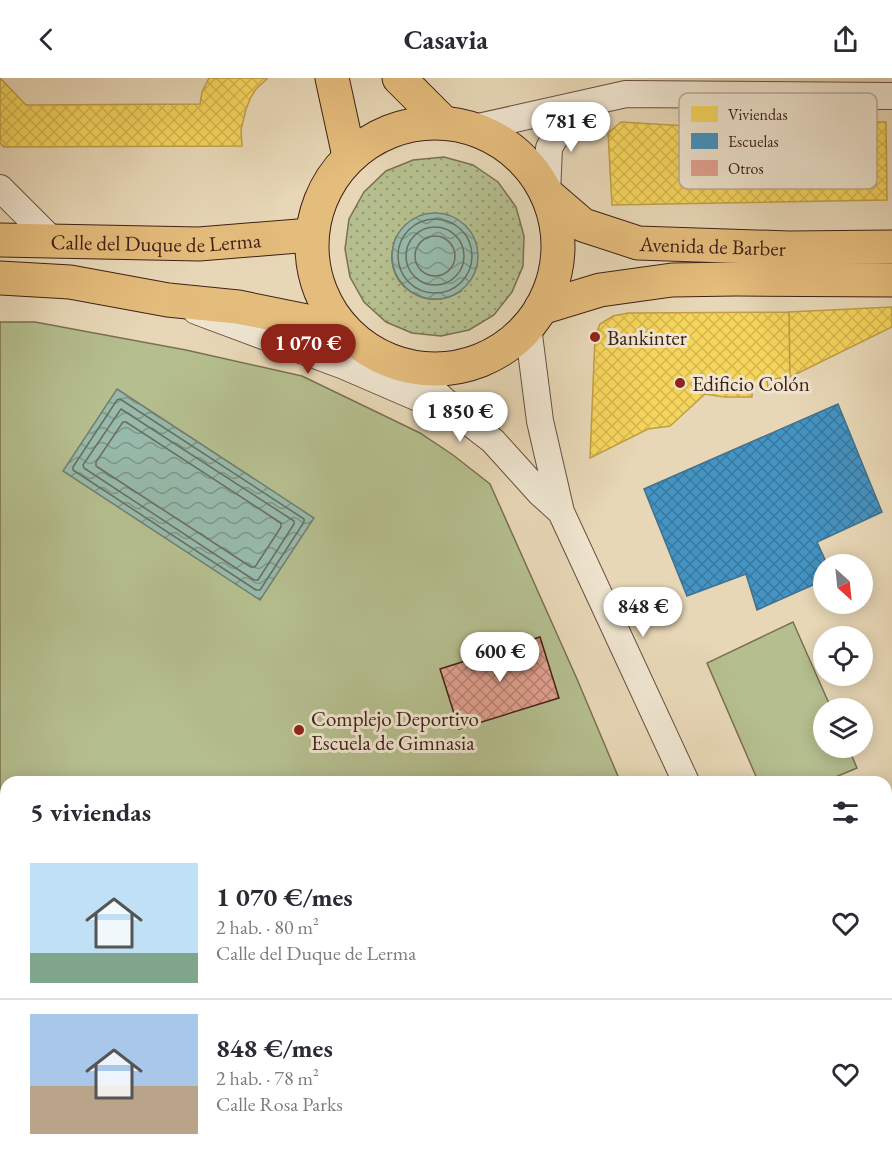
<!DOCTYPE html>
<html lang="es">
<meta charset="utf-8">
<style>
body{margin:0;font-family:"EB Garamond",serif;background:#f7f7f7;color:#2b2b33;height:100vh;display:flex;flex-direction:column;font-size:22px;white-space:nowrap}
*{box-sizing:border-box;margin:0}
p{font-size:20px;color:#7c7c81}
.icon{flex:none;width:33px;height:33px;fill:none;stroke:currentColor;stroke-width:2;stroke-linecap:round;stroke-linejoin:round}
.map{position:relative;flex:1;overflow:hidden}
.drawer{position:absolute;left:0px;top:698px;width:892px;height:386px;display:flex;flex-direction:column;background:#fff;border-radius:18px 18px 0 0;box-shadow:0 3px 15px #0003}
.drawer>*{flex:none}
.needle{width:39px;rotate:153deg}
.tools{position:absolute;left:813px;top:476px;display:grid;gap:12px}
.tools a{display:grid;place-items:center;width:60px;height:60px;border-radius:50%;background:#fff;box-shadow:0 3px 15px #0003;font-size:30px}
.price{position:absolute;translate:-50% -51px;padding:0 14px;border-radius:21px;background:#fff;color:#222;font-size:20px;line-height:39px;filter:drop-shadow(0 2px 3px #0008)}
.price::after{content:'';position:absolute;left:50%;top:36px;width:18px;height:14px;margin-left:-9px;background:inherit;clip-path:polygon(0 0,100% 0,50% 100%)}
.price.on{background:#8f2418;color:#fff}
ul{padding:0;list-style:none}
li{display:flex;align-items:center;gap:18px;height:150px;padding:0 30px}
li+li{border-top:2px solid #e1e1e2}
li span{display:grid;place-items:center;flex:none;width:168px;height:120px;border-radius:0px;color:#555}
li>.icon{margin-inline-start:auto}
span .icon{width:72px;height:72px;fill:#fffc;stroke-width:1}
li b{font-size:26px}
h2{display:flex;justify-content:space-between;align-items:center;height:72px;padding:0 30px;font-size:26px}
header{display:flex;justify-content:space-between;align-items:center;height:78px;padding:0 30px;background:#fff;font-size:27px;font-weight:700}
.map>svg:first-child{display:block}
.grass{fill:#b5be8e;stroke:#7a7052;stroke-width:1.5}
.park{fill:url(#park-crowns);stroke:#7a7052;stroke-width:1.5}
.garden{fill:url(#garden-dots);stroke:#7a7052;stroke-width:1.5;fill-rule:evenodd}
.water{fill:url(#water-waves);stroke:#747d70;stroke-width:1.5}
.homes{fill:url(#homes-cross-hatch);stroke:#bf9f47;stroke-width:1.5}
.schools{fill:url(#schools-cross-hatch);stroke:#42718f;stroke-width:1.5}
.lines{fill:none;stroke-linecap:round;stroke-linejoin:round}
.shore{stroke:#6b6e61;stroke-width:1.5}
.building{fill:url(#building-cross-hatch);stroke:#3f2117;stroke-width:1.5}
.street-casing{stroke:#694e3f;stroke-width:28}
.primary-casing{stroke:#3f2117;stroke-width:35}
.path{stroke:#3f2117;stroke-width:4;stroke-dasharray:1.5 3;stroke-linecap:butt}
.street{stroke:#efe5d0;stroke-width:26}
.primary{stroke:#e4bc7b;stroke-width:33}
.poi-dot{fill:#8f2418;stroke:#efe5d0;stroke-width:2}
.labels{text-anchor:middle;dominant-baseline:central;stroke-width:6;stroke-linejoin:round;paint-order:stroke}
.street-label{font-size:21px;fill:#3f2117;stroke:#efe5d0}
.poi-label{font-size:21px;fill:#3f2117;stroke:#efe5d0;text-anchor:start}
.key{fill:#efe5d0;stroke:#baaa98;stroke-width:1.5}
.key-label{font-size:16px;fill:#3f2117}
</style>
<header><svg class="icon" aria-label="back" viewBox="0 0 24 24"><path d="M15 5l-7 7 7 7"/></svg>Casavia<svg class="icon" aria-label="share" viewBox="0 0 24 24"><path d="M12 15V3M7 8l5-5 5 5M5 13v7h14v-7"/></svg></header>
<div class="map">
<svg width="892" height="1082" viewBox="0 0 892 1082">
<defs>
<pattern id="park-crowns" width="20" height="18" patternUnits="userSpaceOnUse" patternTransform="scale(1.5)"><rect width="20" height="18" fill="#b5be8e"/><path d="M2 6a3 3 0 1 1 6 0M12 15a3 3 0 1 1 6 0" fill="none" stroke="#959a73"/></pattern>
<pattern id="garden-dots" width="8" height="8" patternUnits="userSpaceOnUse" patternTransform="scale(1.5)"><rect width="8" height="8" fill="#b5be8e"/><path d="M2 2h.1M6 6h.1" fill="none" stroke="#959a73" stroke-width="1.8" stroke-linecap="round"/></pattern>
<pattern id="water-waves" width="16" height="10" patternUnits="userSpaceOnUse" patternTransform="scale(1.5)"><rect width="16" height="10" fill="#97baab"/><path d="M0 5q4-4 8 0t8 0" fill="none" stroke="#7d978a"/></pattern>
<pattern id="homes-cross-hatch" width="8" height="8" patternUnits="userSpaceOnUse" patternTransform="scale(1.5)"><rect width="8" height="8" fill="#f6d55c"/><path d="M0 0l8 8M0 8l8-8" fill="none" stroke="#d4b74f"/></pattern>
<pattern id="schools-cross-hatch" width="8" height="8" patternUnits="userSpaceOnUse" patternTransform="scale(1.5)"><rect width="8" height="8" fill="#4393c3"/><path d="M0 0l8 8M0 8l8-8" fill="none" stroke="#39789d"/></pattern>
<pattern id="building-cross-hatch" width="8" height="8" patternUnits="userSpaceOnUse" patternTransform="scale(1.5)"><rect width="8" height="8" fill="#e3a191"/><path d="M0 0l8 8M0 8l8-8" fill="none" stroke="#b98375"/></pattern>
</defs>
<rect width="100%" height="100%" fill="#e7d7b6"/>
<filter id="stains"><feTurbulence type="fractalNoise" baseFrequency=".00333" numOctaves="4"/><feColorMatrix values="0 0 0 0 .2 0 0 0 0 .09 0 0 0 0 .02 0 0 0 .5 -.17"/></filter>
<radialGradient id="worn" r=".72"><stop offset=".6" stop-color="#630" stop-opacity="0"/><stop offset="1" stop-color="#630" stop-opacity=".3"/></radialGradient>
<path class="grass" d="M0 244H35L186 272 302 298 420 355 453 377 490 406 577 601 620 703 6 704V1077H854L859 1082H0Z
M793 544 831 630H824V669H848L857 690 826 703H758L707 585Z"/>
<path class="park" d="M0 1019 6 1023V1077H89L96 1082H0Z"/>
<path class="garden" d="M444 79 473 87 498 104 516 129 524 158 523 188 512 214 494 237 469 252 441 258 412 255 386 244 364 224 350 199 345 171 349 141 364 114 386 93 413 82ZM396 159 461 213C457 215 453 218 449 219 425 227 398 212 393 188 390 178 393 169 396 159Z"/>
<path class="water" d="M392 178a43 43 0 1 1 86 0a43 43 0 1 1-86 0Z
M117 311 314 440 260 522 63 393Z"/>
<path class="homes" d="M0 0 26 27 200 26 202 14 209 0H266L267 1 256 11 251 19 246 31 241 52 242 68 4 69 0 65Z
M835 43 886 44 887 122 612 127 608 55 621 44 687 48 689 77 734 75V47L834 48Z
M892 229V249L790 299 789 234Z
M789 234 790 299 767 302 768 310 752 308V319H724L705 316 670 348 648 351 590 380 595 259 600 246 613 238 628 235Z"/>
<path class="schools" d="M838 326 882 434 817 464 827 486H824V502L757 532 746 496 687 518 644 411Z
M892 731V834L886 837V737Z"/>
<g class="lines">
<path class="shore" d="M398 178a37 37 0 1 1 74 0a37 37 0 1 1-74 0Z
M406 178a29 29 0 1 1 58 0a29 29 0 1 1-58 0Z
M415 178a20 20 0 1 1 40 0a20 20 0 1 1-40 0Z
M120 321 304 441V444L260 512H256L73 392V389L117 322Z
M121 331 294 443V446L258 502H254L84 390 83 387Z
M123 344H126L281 445V449L255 489H251L96 388V384Z"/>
</g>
<path class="building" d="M540 559 559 620 459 651 440 591Z"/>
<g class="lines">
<defs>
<path id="street" d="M474 50 626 16 892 18
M0 110 54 164
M547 116 549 70 573 28
M196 233 344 288 462 339
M528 249 540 343 561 434 686 704
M408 289 462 339 493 363 540 415 561 434
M886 901 892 899
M886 1023 892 1029"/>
<g id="primary">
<path d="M332 0 349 78"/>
<path d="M399 0 443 44"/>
<circle cx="435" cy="168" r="123"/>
<path id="s1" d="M547 116 583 147 638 165 789 170 892 169"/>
<path id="s2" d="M0 162 199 166 311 157"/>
<path d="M0 200 70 204 168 222 238 229 341 250"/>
<path d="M541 230 600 212 672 202 736 201 892 202"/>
</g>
</defs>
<use href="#street" class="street-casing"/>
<use href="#primary" class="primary-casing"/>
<path class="path" d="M674 1082 676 1077"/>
<use href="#street" class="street"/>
<use href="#primary" class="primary"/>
</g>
<g class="poi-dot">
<circle cx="595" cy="259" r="6"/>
<circle cx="680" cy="305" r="6"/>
<circle cx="299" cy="652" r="6"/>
</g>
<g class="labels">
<g class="street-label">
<text stroke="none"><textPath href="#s2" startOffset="156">Calle del Duque de Lerma</textPath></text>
<text stroke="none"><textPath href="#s1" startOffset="180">Avenida de Barber</textPath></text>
</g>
<g class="poi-label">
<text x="607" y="259">Bankinter</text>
<text x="692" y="305">Edificio Colón</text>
<text x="311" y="640">Complejo Deportivo<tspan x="311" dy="24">Escuela de Gimnasia</tspan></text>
</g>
</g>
<rect x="679" y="15" width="198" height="96" rx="9" class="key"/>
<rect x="691" y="28" width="27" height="16" fill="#f6d55c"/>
<rect x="691" y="55" width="27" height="16" fill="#4393c3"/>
<rect x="691" y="82" width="27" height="16" fill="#e3a191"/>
<g class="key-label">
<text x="728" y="42">Viviendas</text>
<text x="728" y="69">Escuelas</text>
<text x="728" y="96">Otros</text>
</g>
<rect width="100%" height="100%" filter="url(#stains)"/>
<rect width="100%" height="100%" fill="url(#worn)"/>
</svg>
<div class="tools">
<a><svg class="needle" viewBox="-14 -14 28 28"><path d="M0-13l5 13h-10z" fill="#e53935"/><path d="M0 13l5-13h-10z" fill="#7c7c81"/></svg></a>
<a><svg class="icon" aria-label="locate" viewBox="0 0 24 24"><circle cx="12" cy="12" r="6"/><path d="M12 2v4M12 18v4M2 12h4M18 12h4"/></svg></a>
<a><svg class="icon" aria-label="layers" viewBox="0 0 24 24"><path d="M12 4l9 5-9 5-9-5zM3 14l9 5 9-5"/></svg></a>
</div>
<b class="price" style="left:571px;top:75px">781 €</b>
<b class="price on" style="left:308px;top:297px">1 070 €</b>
<b class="price" style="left:460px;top:365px">1 850 €</b>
<b class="price" style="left:643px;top:560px">848 €</b>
<b class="price" style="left:500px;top:605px">600 €</b>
<section class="drawer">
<h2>5 viviendas<svg class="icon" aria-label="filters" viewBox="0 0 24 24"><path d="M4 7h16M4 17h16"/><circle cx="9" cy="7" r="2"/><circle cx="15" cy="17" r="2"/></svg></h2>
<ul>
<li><span style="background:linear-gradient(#bfe0f5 75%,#7fa58c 0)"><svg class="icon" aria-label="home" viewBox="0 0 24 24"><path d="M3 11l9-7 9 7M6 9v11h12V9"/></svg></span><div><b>1 070 €/mes</b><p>2 hab. · 80 m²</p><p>Calle del Duque de Lerma</p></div><svg class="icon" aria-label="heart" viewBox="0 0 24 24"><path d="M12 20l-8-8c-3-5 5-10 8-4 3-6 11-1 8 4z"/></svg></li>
<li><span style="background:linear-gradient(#a9c7e8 60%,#b9a48a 0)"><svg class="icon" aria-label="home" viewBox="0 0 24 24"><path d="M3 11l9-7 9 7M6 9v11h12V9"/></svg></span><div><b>848 €/mes</b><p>2 hab. · 78 m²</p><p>Calle Rosa Parks</p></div><svg class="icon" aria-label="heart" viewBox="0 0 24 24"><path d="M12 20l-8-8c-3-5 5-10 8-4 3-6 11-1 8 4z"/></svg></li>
</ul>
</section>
</div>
